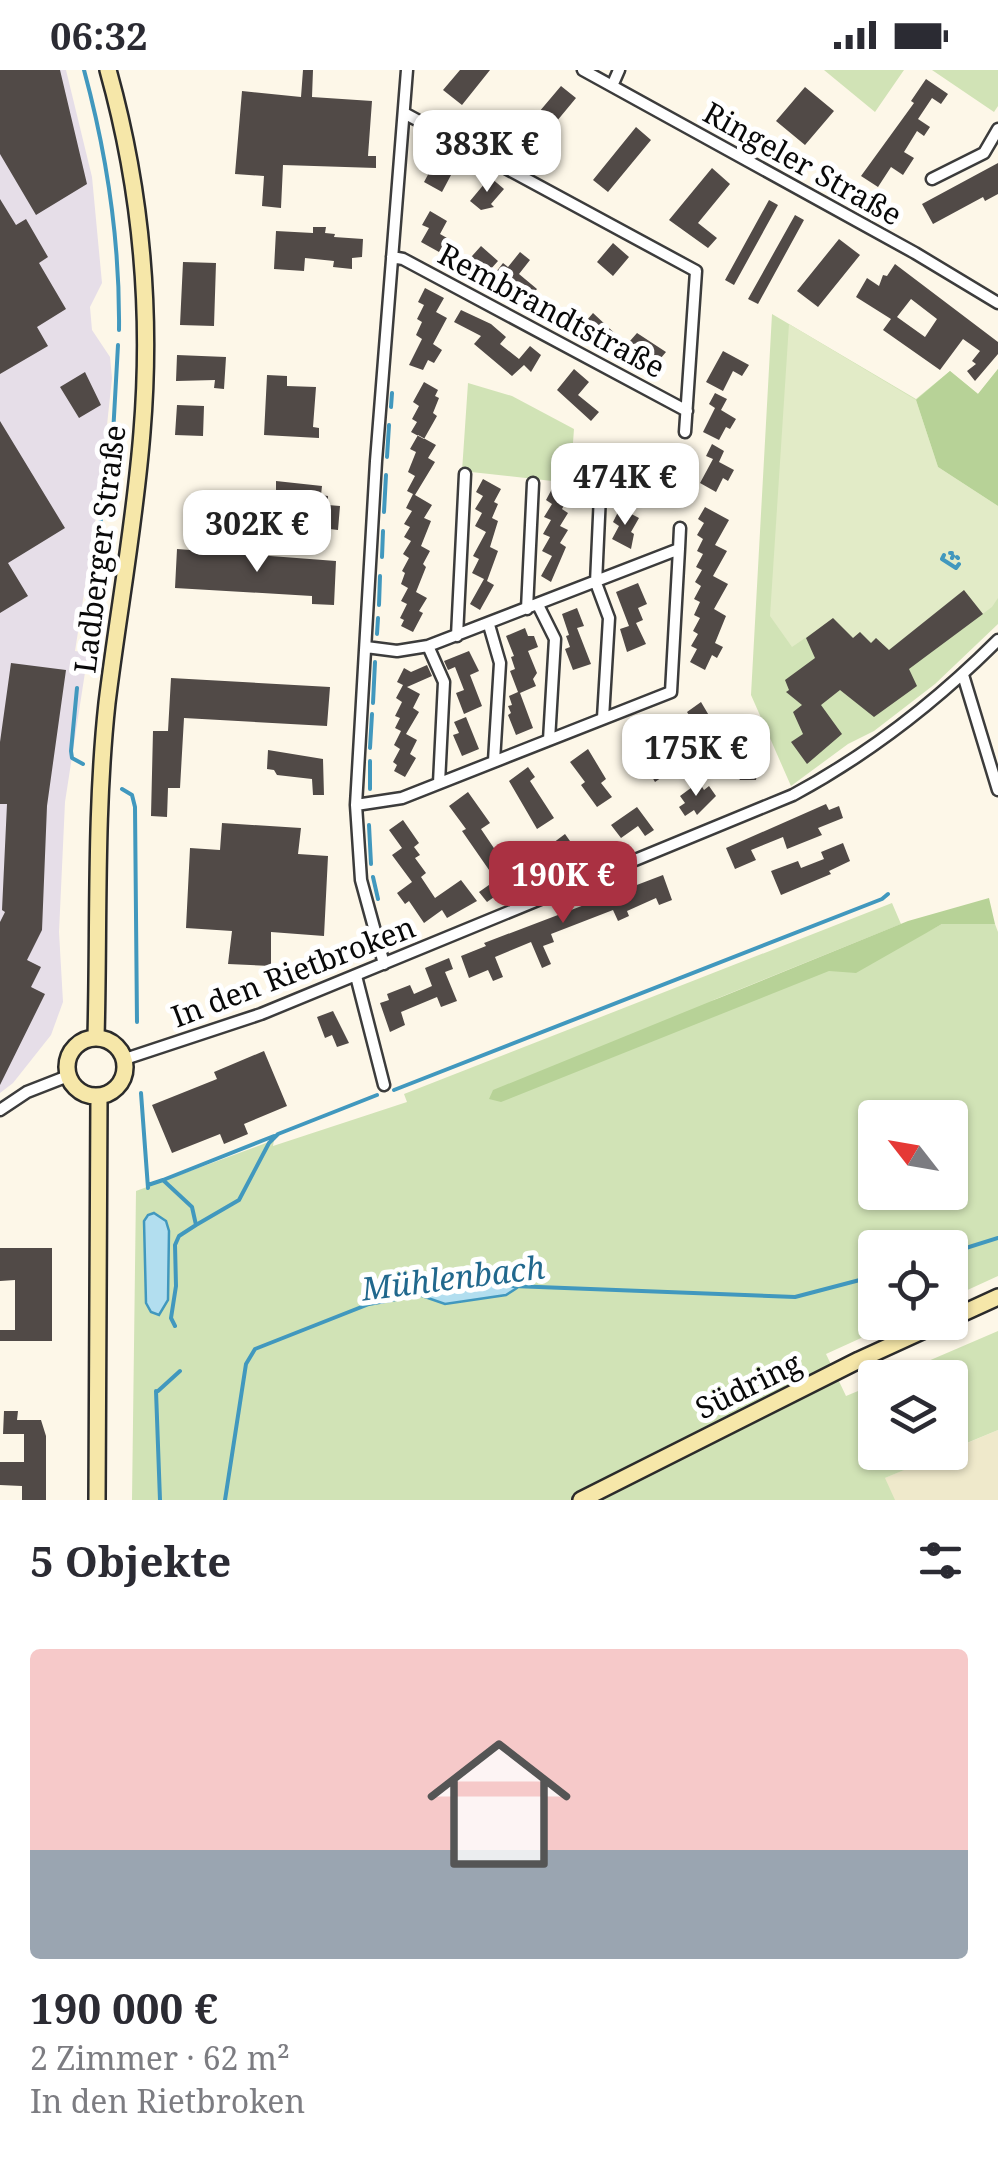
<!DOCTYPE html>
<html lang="de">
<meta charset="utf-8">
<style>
body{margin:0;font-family:"Noto Serif",serif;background:#f2f2f3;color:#2b2b33;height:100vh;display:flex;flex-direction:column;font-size:38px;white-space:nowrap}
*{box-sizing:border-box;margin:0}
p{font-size:32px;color:#7c7c81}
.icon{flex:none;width:55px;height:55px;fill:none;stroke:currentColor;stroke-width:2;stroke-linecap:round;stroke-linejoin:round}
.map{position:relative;height:1430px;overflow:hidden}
.details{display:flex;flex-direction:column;background:#fff;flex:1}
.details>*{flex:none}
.needle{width:65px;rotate:301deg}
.tools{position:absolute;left:858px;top:1030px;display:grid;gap:20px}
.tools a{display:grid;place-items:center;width:110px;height:110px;border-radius:10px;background:#fff;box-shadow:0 2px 8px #0004;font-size:50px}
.price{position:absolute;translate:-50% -85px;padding:0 22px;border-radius:20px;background:#fff;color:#222;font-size:32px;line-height:65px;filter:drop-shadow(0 2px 5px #0008)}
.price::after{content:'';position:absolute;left:50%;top:60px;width:30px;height:22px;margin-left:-15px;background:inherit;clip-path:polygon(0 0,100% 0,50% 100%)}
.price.active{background:#aa3142;color:#fff}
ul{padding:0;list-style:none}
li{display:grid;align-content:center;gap:20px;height:530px;padding:0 30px}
li span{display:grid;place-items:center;height:310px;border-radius:10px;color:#555}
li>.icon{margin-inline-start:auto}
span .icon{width:180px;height:180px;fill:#fffc;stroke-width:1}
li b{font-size:42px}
h2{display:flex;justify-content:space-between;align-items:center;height:120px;padding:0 30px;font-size:42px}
.status{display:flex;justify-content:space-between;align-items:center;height:70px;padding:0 50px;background:#fff;direction:ltr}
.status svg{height:28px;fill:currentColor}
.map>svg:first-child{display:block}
.industrial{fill:#e6dee8}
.farmland{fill:#efe9cb}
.green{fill:#d1e3b6;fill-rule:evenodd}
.forest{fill:#b7d297}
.pitch{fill:#e2ebc7}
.water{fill:#b2deef;stroke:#4198be;stroke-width:2.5}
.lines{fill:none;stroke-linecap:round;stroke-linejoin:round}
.stream{stroke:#4198be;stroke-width:4}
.building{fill:#514a47;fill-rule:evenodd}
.street-casing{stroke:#3c3c3c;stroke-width:15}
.secondary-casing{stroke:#2b2b2b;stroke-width:20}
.street{stroke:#fff;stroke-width:10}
.secondary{stroke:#f6e7a9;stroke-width:15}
.labels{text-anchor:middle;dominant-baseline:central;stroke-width:10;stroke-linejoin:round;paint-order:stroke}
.street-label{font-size:30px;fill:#090909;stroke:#fff}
.water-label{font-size:32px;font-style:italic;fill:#21688d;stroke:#fff}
</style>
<div class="status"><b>06:32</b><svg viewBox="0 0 49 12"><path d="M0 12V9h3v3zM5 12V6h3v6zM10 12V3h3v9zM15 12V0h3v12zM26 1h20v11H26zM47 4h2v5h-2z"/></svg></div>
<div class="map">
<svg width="998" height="1430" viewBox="0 0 998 1430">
<rect width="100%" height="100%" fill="#fdf7e8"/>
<path class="industrial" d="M0 0H66L92 107 102 213 90 237 92 260 110 287 112 308 100 421 75 581 88 583 65 732 59 862 63 932 51 965 13 1013 0 1023Z"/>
<path class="farmland" d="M998 1360V1430H884L873 1413Z"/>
<path class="green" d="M824 0H904L875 42Z
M932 0H998V36L994 42Z
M772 244 916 329 950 301 978 324 998 299V554L935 614 874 661 848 674 791 716 751 625Z
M468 313 512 326 574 359 570 413 462 401Z
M892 833 901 854 711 931 929 861 942 854H995L998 862V1206L950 1228V1178H875V1252L894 1253 826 1284 846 1326 875 1314V1382L945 1383 885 1408 895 1430H132L136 1121 274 1070 273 1076 407 1032 404 1024ZM875 1048H950V1122H875Z
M998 1261V1360L950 1380V1308L891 1307Z"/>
<path class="forest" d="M998 299V436L938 397 916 330 950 301 978 324Z
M989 828 995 854H942L856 903 829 901 501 1032 489 1029 493 1020 908 851Z"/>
<path class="pitch" d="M789 254 916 330 938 397 998 436V528L992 537 914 595 897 574 889 580 876 568 871 573 860 562 853 568 833 549 792 577 770 546Z"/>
<path class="water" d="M154 1143 166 1151 169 1161 168 1230 159 1245 151 1242 146 1233 144 1151 148 1145Z
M516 1213 517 1218 506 1225 445 1234 422 1226 421 1222Z"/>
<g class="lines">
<path class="stream" d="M84 0C107 85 120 173 119 260
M391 337 392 323
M112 382 118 275
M387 387 389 355
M384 442 386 405
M950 483H952
M944 485 942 489 956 498 959 494
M382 487 383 461
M957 487 958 488
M952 488 953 486
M379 535 380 506
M84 562 107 409
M377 564 378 548
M77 618 71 681 72 688 83 694
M373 633 375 592
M370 678 372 644
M370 691V719
M122 719 132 725 135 737 137 952
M369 755 371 794
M373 807 378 829
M394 1020 882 829 888 824
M141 1023 148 1118
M163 1110 274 1066
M148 1115 163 1110 192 1137 196 1155 179 1166 175 1175 176 1216 171 1248 175 1256
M196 1155 239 1130 269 1073 278 1064 377 1025
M950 1183 998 1168
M513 1216 795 1227 875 1206
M156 1321 160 1430
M158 1321 180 1301
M225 1430 246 1294 255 1279 369 1234 424 1224"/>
</g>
<path class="building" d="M0 0H60L87 114 36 145 0 84Z
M303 0H313L312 27 372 31 368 86H376V98L283 95 281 138 262 136 264 106 235 104 242 21 301 27Z
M460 0H490L462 35 443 20Z
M926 9 948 24 941 34 932 28 918 49 930 57 924 66 917 61 904 82 914 88 903 105 891 97 878 117 861 106 914 33 911 31Z
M561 16 576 28 532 81 517 68Z
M805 17 834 41 805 75 776 51Z
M636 57 651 70 608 122 593 110Z
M432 82 447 90 450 85 459 90 442 122 424 112 431 99 425 95Z
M998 93V124L985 131 983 127 933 154 922 134Z
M712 98 730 114 698 153 717 168 708 178 669 150Z
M490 107 504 119 491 134 494 137 481 140 470 131Z
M0 129 16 155 26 149 48 187 39 193 66 239 37 257 48 276 0 304Z
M769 130 778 135 734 215 725 210Z
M430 141 447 151 440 164 447 168 439 182 421 172 429 158 422 155Z
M795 145 804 150 758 234 748 229Z
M313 157H326L325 163 335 164 334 167 363 169 362 187 352 188V199L333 197 334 191 305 188 304 201 274 199 276 161 313 163Z
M839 169 860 185 818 237 797 221Z
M613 173 629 187 613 206 597 192Z
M481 176 498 191 481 210 464 195Z
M520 182 530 190 519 204 537 219 525 234 505 218 510 213 496 202 503 193 508 197Z
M183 192 216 193 214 256 180 255Z
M895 194 998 272V284L975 311 967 301 976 294 972 291 980 281 963 269 940 300 883 260 891 249 856 227 867 208 879 216 883 205 887 206ZM911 229 937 249 925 267 897 247Z
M425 218 444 228 436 242 447 248 433 274 442 280 434 293 428 290 423 300 409 295 422 269 416 265 422 252 417 249 424 235 418 232Z
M461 240 491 254 506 267 500 274 519 289 530 276 541 285 531 302 524 295 512 306 474 274 481 266 454 252Z
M593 243 623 271 611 282 581 257Z
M637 263 666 282 649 302 622 280Z
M723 281 749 295 742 306 733 301 723 321 706 312Z
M177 285 226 287 224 319 214 318 215 310 176 311Z
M574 299 589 312 578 325 599 342 591 351 557 320Z
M85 302 101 335 79 348 60 317Z
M267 305 287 306V316L316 317 313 357 319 358V368L264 365Z
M424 312 438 320 435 326 439 328 433 343 437 346 424 369 411 362 417 352 412 349 419 336 413 332Z
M715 323 727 329 721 340 736 349 730 359 726 357 719 370 703 362 715 338 709 334Z
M177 335 204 336 203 366 175 365Z
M0 351 65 458 8 493 28 526 0 543Z
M418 365 436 375 428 388 435 392 415 425 432 435 424 448 431 451 421 476 430 481 423 494 426 497 416 522 427 528 419 541 423 543 413 562 401 556 404 550 400 548 407 534 401 531 408 518 401 514 405 503 402 501 409 488 403 484 411 471 404 467 410 457 404 454 412 441 406 438 413 424 407 421 415 406 408 402 416 382 410 379Z
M712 374 724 381 719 392 734 400 728 411 723 408 716 422 700 413 713 389 706 386Z
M622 392 640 402 632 415 638 418 630 431 614 422 621 409 615 405Z
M483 409 501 419 494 432 498 434 492 448 498 451 490 477 498 481 487 511 494 515 480 540 470 534 484 509 472 503 479 489 473 486 486 462 475 456 482 443 475 439 483 426 476 422Z
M276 411 322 416 321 425 328 426V435L340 436 338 460 321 458 323 437 293 435 292 453 278 452 280 422 276 421Z
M553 417 569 426 562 439 568 443 560 456 568 460 560 473 566 477 551 512 541 506 552 486 542 481 550 467 543 464 551 450 544 447 552 434 546 430Z
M705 437 729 450 715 475 727 481 713 506 728 514 714 539 726 546 715 573 723 577 717 588 712 585 705 600 690 592 697 579 691 576 698 564 693 561 700 548 694 545 700 532 694 529 701 516 695 512 702 500 696 497 703 484 697 481 703 469 697 465 704 453 698 449Z
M620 438 639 448 631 462 634 464 631 479 612 469 619 456 613 452Z
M177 479 336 491 334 535 312 534V526L175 518Z
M638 513 647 534 638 538 643 550 636 553 646 574 627 582 620 559 629 556 616 522Z
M964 520 983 544 909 599 917 616 874 647 840 620 821 635 842 664 807 694 791 672 803 664 793 642 802 635 786 622 789 620 785 610 815 588 806 568 833 548 853 568 860 562 871 573 876 568 889 580Z
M577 538 584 556 577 558 591 594 573 600 565 579 570 577 566 566 569 565 562 544Z
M525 558 528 566H534L538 577 528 581 537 603 533 609 536 616 520 623 533 658 516 665 508 645 511 643 508 636 512 635 509 626 518 622 510 601 515 599 511 587 514 586 506 566Z
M469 581 479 601 470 605 482 636 464 644 456 623 464 620 455 597 448 600 444 591Z
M11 593 66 600 47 736 42 860 27 890 41 897 31 917 45 924 0 1015V852L5 842 2 840 7 734H0V672Z
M427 595 432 606 407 617 420 624 413 638 419 642 406 664 417 670 410 684 416 688 405 707 394 701 397 695 393 692 400 679 394 675 401 661 395 658 400 648 395 646 402 632 396 628 403 615 397 612 404 598 411 602Z
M171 608 330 617 327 656 184 648 180 718H168L167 747 151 746 153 661H168Z
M701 632 730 681 717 691 687 642Z
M466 647 479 679 462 686 453 665 459 663 454 652Z
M652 653 659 662 655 664 669 683 660 690 668 703 655 712 630 669Z
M760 667 765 678 757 685 764 700 757 704 756 710H740L726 690Z
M588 679 606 709 601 713 612 727 597 737 581 715 585 712 570 692Z
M268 680 323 689 324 725H313L312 709 277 705 274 700 267 699Z
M528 697 535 707 530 711 554 748 537 759 509 711Z
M699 712 704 720 709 716 716 726 697 745 694 740 685 746 679 737 685 733 680 726Z
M468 722 490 753 481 759 502 790 508 786 514 794 507 799 518 815 506 824 504 820 487 832 479 822 496 810 462 761 466 759 449 736Z
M826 734 829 740 839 736 843 748 818 758 822 765 787 779 783 767 751 780 756 790 735 799 726 778Z
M637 737 654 760 645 766 638 756 621 768 611 755Z
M403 750 419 773 414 777 420 785 415 788 426 803 421 807 435 828 461 810 477 831 447 848 442 840 424 853 409 831 405 834 397 823 412 812 392 785 402 778 389 760Z
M222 753 301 758 298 784 328 786 324 866 271 862V896L228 894 232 861 186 858 190 778 220 780Z
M565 764 582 788 566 799 549 776Z
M843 773 850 791 829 801 831 804 781 825 771 801 798 791 801 798 824 789 821 782Z
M663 805 672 830 659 835 656 828 627 841 629 846 618 851 613 840 551 864 554 872 543 876 551 894 542 898 531 872 495 887 503 907 493 911 488 900 469 908 461 886 486 876 484 873Z
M449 888 453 899 445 902 457 931 441 937 437 927 401 942 405 955 390 962 380 933 389 930 387 924 410 915 414 924 432 916 425 898Z
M333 941 349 973 337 977 332 965 325 968 317 947Z
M264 981 287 1036 244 1054 248 1064 224 1074 220 1064 172 1083 152 1035 217 1009 214 1002Z
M0 1178H52V1271H0V1260H15V1210L0 1211Z
M4 1341H18L17 1350H41L46 1366V1430H22V1416L0 1415V1392H24V1364H3Z"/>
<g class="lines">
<defs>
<path id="street" d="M583 0 915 183 998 233
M612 16 619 0
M404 43 696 201 685 362
M932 109 984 83 998 59
M392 187 403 189 687 341
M602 381 596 513 609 548 603 648
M679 479 680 458
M538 535 555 569 549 670
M527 539 533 413
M489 555 500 593 494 691
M457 566 465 404
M428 576 444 612 439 713
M963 605 998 720
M356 735 402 728 671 622 679 479 428 576 397 581 366 577
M384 894 361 810 356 735 376 391 407 0
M356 906 384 1015
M125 989 261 944 793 725C869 684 936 632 998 570
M0 1040 27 1022 68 1006"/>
<path id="secondary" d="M96 967C99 856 95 744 107 633 118 543 135 453 142 362 152 240 141 118 108 0
M67 997a29 29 0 1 1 58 0a29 29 0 1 1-58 0Z
M950 1249 998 1227
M97 1430 99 1026
M581 1430 859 1290 942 1252"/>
</defs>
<use href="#street" class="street-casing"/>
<use href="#secondary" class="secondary-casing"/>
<use href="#street" class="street"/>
<use href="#secondary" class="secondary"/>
</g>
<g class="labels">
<g class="street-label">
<text transform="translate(803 93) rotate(29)">Ringeler Straße</text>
<text transform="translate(552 240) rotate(28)">Rembrandtstraße</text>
<text transform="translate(99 479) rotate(-83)">Ladberger Straße</text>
<text transform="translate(293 901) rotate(-21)">In den Rietbroken</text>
<text transform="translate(748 1315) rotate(-26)">Südring</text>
</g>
<g class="water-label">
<text transform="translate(453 1207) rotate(-7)">Mühlenbach</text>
</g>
</g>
</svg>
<div class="tools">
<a><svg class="needle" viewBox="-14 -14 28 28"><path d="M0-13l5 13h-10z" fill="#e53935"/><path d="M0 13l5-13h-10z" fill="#7c7c81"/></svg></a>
<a><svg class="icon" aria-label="locate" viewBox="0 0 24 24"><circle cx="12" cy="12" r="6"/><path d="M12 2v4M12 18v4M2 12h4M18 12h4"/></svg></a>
<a><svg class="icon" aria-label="layers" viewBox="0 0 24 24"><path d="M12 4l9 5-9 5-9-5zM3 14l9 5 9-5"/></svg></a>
</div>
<b class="price" style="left:487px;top:125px">383K €</b>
<b class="price" style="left:625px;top:458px">474K €</b>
<b class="price" style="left:257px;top:505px">302K €</b>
<b class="price" style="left:696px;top:729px">175K €</b>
<b class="price active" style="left:563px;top:856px">190K €</b>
</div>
<section class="details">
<h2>5 Objekte<svg class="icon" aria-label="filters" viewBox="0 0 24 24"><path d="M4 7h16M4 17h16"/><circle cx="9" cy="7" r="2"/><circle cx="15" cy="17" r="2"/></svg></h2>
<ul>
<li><span style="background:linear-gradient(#f6c9c9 65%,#9aa5b1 0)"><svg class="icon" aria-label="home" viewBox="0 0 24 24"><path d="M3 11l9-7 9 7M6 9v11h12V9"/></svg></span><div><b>190 000 €</b><p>2 Zimmer · 62 m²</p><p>In den Rietbroken</p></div></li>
</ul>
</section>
